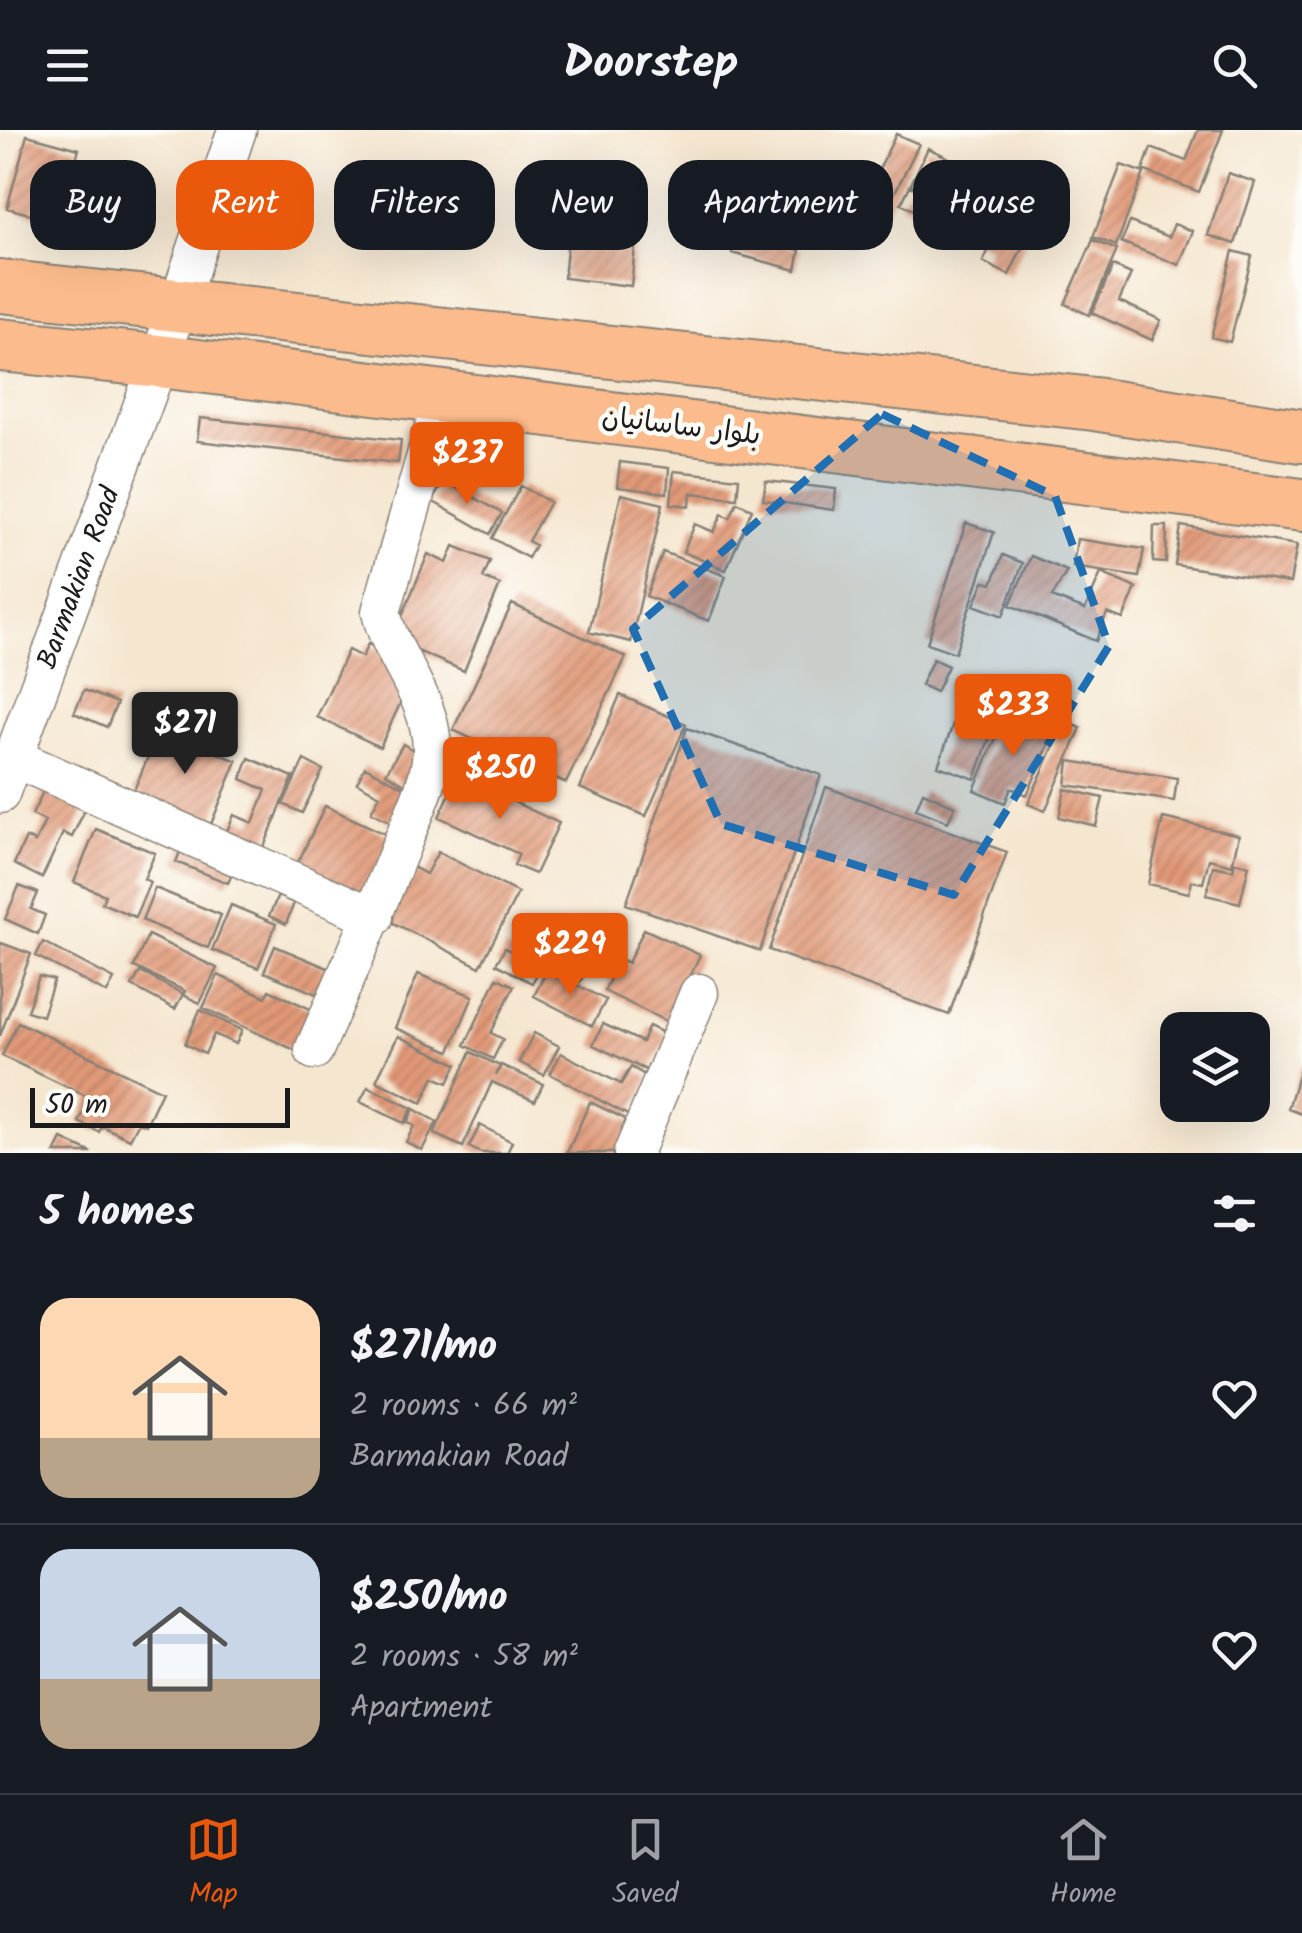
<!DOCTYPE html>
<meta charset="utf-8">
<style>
body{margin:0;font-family:Kalam,"Playpen Sans Arabic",sans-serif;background:#20242c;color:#f1f3f6;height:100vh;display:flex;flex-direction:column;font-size:38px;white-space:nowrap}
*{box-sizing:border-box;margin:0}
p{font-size:32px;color:#9ea1a6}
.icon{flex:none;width:55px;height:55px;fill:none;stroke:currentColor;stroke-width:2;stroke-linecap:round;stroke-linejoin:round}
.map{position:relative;height:1023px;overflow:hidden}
.side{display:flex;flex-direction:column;background:#171b24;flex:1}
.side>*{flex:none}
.guide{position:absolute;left:30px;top:30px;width:1242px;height:90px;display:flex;gap:20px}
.controls{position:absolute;left:1160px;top:882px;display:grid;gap:20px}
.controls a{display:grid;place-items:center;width:110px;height:110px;border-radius:20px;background:#171b24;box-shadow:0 10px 40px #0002;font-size:50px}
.scale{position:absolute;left:30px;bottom:25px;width:260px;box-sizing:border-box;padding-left:10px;border:5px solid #1c1c1c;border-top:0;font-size:28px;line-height:35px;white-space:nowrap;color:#1c1c1c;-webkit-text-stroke:8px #fdfcf7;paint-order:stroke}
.price{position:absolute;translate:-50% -85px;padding:0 22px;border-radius:10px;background:#ea580c;color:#fff;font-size:32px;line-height:65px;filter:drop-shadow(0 2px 5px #0008)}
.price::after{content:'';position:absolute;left:50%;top:60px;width:30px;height:22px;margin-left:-15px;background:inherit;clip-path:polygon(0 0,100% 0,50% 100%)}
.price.active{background:#222;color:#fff}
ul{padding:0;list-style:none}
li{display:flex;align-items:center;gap:30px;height:250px;padding:0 40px}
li+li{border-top:2px solid #363941}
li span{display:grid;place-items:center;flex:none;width:280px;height:200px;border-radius:30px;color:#555}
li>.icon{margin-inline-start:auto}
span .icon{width:120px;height:120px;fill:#fffc;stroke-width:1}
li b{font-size:42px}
h2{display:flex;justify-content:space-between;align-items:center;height:120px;padding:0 40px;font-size:42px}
.chip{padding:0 35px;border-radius:30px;background:#171b24;box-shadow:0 10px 40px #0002;font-size:35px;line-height:90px}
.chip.active{background:#ea580c;color:#fff}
header{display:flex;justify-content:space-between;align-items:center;height:130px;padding:0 40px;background:#171b24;font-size:45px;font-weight:700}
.tabs{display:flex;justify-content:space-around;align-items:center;height:140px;border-top:2px solid #363941;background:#171b24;font-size:28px;color:#9ea1a6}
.tabs a{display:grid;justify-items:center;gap:5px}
.tabs .active{color:#ea580c}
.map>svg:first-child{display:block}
.building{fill:url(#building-hatch)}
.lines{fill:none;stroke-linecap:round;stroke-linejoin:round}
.minor-casing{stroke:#888176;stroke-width:41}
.highway-casing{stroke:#888176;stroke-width:56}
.minor{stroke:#fff;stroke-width:38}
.highway{stroke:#fbbb8c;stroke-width:52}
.marked{fill:#1f6fb2;fill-opacity:0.2;stroke:#1f6fb2;stroke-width:8;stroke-dasharray:20 12;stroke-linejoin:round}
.labels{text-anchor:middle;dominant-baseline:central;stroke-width:9;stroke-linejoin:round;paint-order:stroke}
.street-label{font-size:28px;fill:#1c1c1c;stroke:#fdfcf7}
</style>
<header><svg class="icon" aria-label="menu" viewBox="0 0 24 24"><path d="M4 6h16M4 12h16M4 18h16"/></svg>Doorstep<svg class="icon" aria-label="search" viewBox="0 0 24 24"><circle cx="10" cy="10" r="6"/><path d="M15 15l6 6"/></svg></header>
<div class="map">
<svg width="1302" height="1023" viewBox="0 0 1302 1023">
<defs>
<pattern id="building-hatch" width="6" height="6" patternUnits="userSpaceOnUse" patternTransform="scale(2.5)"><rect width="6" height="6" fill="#e29a78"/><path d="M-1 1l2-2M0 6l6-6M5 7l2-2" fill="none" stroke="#b67d62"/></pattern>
</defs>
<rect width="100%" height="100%" fill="#fdfcf7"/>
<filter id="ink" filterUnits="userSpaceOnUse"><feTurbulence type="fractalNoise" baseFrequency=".01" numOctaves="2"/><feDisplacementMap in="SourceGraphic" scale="20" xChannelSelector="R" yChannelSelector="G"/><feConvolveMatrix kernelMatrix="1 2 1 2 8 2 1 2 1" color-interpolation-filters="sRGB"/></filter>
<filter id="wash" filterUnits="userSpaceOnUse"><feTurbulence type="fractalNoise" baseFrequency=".0048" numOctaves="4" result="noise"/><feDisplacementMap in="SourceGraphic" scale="40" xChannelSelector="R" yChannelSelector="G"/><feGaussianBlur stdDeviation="2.25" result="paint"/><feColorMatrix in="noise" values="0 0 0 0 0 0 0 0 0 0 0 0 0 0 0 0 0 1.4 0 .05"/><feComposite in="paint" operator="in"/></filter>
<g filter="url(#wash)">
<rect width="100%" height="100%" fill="#f5e6cf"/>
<g id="blocks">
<path class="building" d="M1198 0H1223L1199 62 1143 40 1151 18 1186 31Z
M896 4 919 14 882 88 828 61 836 44 869 60Z
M27 5 79 19 58 92 7 78Z
M928 18 983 44 974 63 994 72 1001 57 1042 76 1025 109 911 54Z
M1121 35 1144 43 1116 116 1093 107Z
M1228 43 1255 52 1235 114 1208 105Z
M910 56 1025 112 1009 145 983 132 990 117 901 74Z
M824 79 862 98 853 116 815 97Z
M744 80 765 86 759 109 800 120 796 140 732 123Z
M1130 92 1169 107 1174 94 1193 101 1179 135 1121 112Z
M568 109 635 117 631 156 564 148Z
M1093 110 1117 120 1089 185 1065 174Z
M1233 121 1252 126 1230 212 1211 207Z
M1113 136 1131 144 1119 171 1161 190 1152 210 1092 183Z
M200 288 401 310 398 333 197 311Z
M620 332 669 338 667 363 617 357Z
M674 341 739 348 737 368 691 363 690 376 671 374Z
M444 351 502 383 490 404 432 371Z
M766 351 836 359 834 380 763 370Z
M521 356 550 372 528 411 535 415 528 428 492 408Z
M621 364 663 374 631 512 589 502Z
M737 372 752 379 726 440 683 422 695 394 714 402 722 384 730 388Z
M966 393 994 402 955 523 927 513Z
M1154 396H1167L1166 433 1153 432Z
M1181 396 1297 415 1290 453 1175 435Z
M1077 409 1144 419 1139 447 1073 437Z
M454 416 490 431 483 448 500 455 464 541 392 510 428 424 447 433Z
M663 422 726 446 709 491 646 466Z
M1003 425 1023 433 1003 486 974 475 984 451 992 454Z
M1031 426 1067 441 1052 467 1085 480 1101 443 1136 458 1123 489 1107 483 1096 511 1010 475Z
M512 474 626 527 566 653 453 600Z
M368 514 401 530 411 550 380 617 317 587 348 520 362 527Z
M933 529 948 536 936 562 921 555Z
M966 558 1002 572 975 649 938 636Z
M84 560 117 573 107 597 74 583Z
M620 565 686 594 646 686 580 658Z
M1006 584 1053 605 1027 665 1011 658 1005 673 974 660Z
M1065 591 1081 598 1045 681 1028 674Z
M687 598 821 645 760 821 626 774Z
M160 599 237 631 211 694 133 662Z
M403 614 428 629 406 655 386 643Z
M249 628 293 647 261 724 224 708 234 685 253 693 266 660 241 649Z
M304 630 323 640 302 683 283 674Z
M1069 631 1177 648 1174 671 1066 655Z
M365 637 408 659 391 692 371 682 380 665 357 653Z
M458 646 559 693 535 744 514 735 519 724 439 687Z
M48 651 89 671 72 707 63 703 42 748 14 734 26 708 35 712 45 691 32 685Z
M826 657 1007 722 949 885 769 820Z
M1065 659 1103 668 1096 696 1059 687Z
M923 662 955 676 948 692 916 679Z
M325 676 392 707 361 773 294 741Z
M1163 688 1239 705 1232 735 1209 729 1203 753 1192 751 1189 763 1148 754Z
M96 699 155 723 144 749 150 752 135 787 102 773 105 765 74 752Z
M185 709 238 731 228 753 176 732Z
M438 722 518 763 480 837 384 788 411 736 426 744Z
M1235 732 1249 735 1240 773 1206 765 1213 736 1233 740Z
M19 756 38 763 31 779 45 785 38 804 5 789Z
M155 758 221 785 208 818 142 790Z
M278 766 294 773 286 794 269 786Z
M231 775 276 794 258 838 212 820Z
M644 799 700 825 668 892 604 861 620 829 628 833Z
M544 801 593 826 580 852 531 827Z
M148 805 217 838 200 873 183 865 185 861 134 837Z
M43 812 114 849 107 863 36 826Z
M1 813 31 824 0 906V816Z
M275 816 330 839 319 865 264 842Z
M505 818 541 837 532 853 496 834Z
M547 840 606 870 592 896 534 866Z
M140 842 183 864 175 879 132 856Z
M418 844 473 866 450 921 395 898Z
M218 845 266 867 269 860 315 881 297 921 203 878Z
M39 846 54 850 42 886 27 881Z
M497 848 514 856 491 903 503 909 493 929 465 915Z
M200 880 242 900 236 914 214 904 205 924 185 914Z
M18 892 162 961 146 995 139 992 130 1009 102 996 99 1002 79 992 90 968 2 926Z
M603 894 642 912 649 896 668 905 650 942 593 915Z
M534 903 559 916 544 945 519 932Z
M398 906 457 934 448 953 434 947 422 973 376 951Z
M471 922 500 936 496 946 501 935 543 954 535 971 492 952 463 1017 434 1004Z
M561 923 621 954 631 937 650 948 630 986 550 944Z
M1301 935H1302V984L1288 979Z
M368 957 412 978 404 993 360 972Z
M590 972 632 992 618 1023H567Z
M414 979 437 992 422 1020 406 1012 414 996 407 992Z
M480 995 512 1012 507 1023H481L469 1017Z
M62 1009 92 1023H55Z"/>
</g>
</g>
<g filter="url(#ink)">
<use href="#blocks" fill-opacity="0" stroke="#888176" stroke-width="2.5"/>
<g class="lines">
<defs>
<g id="minor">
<path d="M14 628 374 787"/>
<path id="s1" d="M0 664 159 231 237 0"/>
<path d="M314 920C345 849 377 778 405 706 416 679 432 647 432 618 430 564 392 530 381 482L443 267"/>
<path d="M633 1023 699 863"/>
</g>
<path id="highway" d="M0 156 1094 274 1302 306
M0 215 159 231 1302 375"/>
</defs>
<use href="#minor" class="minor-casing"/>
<use href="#highway" class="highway-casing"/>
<use href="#minor" class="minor"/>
<use href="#highway" class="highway"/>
</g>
</g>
<path class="marked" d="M882 284 1055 366 1109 516 954 765 721 694 633 499Z"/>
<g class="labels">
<g class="street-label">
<text transform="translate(681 297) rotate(7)">بلوار ساسانیان</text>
<text stroke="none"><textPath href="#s1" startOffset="230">Barmakian Road</textPath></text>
</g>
</g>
</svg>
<div class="controls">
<a><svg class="icon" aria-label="layers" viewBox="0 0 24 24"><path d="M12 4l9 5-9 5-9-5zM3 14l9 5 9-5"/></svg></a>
</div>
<div class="scale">50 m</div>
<b class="price" style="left:467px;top:377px">$237</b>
<b class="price" style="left:1013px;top:629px">$233</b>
<b class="price active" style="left:185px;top:647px">$271</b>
<b class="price" style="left:500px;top:692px">$250</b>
<b class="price" style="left:570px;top:868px">$229</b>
<div class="guide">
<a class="chip">Buy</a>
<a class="chip active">Rent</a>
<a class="chip">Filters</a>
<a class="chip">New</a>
<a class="chip">Apartment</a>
<a class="chip">House</a>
</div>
</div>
<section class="side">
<h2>5 homes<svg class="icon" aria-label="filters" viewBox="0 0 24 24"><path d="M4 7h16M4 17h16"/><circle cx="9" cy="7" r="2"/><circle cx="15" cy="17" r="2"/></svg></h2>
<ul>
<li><span style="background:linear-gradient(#ffd9b3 70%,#b9a48a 0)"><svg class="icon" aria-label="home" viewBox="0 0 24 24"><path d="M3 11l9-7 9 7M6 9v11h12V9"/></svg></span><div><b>$271/mo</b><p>2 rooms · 66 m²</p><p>Barmakian Road</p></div><svg class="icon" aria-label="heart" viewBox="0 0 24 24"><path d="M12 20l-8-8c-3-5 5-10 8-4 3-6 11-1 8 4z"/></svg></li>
<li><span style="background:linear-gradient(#c9d6e8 65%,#b9a48a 0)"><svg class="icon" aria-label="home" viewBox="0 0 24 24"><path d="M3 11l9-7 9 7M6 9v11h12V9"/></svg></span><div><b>$250/mo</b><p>2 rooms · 58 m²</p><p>Apartment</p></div><svg class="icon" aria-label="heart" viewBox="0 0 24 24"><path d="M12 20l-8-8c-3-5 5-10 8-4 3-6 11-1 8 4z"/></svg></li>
</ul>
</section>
<nav class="tabs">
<a class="active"><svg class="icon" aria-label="map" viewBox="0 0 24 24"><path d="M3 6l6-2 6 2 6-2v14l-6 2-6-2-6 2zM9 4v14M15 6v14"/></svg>Map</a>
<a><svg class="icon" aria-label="saved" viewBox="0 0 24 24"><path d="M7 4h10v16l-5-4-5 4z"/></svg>Saved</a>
<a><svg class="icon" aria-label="home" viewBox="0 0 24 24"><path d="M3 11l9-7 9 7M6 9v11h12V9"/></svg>Home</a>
</nav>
